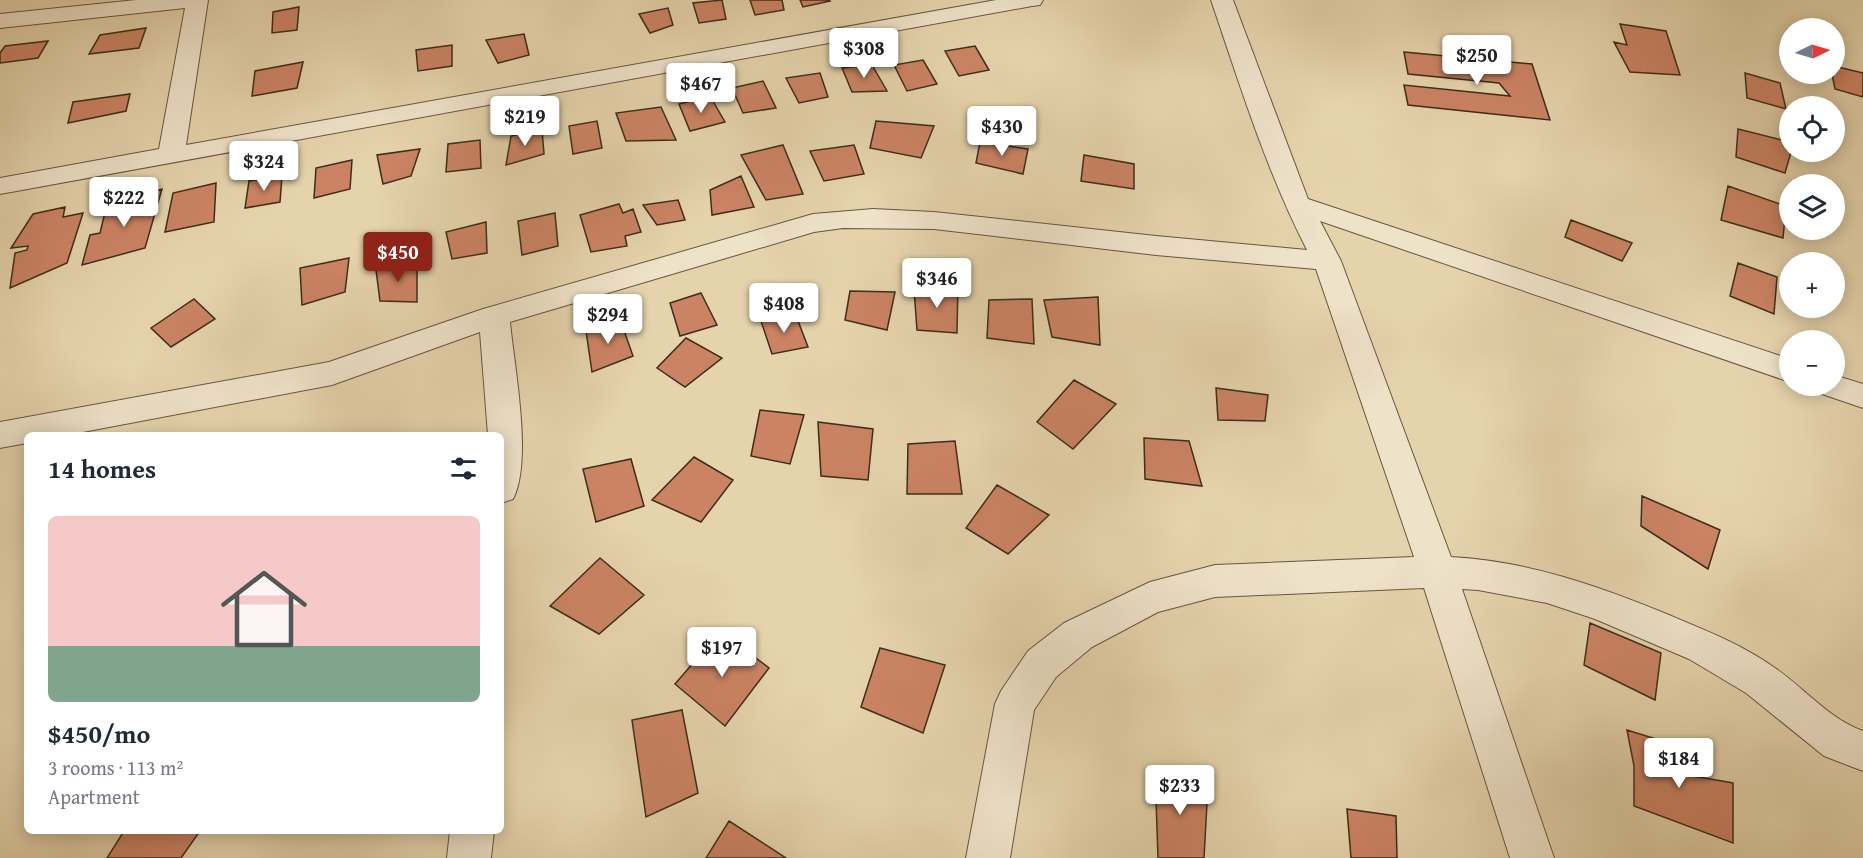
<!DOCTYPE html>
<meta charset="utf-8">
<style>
body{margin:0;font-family:"Gentium Book Plus",serif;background:#f6f6f7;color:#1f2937;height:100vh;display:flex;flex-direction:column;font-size:22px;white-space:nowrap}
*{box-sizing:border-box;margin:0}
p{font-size:20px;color:#747a83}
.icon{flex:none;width:33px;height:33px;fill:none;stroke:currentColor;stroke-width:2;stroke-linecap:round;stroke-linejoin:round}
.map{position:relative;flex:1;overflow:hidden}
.details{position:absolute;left:24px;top:432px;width:480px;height:402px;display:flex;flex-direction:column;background:#fff;border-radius:9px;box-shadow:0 3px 15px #0003}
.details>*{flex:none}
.needle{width:39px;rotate:85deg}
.fabs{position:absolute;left:1779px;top:18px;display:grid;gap:12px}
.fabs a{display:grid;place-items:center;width:66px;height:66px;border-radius:50%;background:#fff;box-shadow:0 3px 15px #0003;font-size:30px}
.price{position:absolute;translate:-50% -51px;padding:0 14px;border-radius:6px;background:#fff;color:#222;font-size:20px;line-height:39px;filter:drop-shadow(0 2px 3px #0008)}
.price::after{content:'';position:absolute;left:50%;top:36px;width:18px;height:14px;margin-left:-9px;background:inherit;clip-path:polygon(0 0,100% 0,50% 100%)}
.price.current{background:#8f2418;color:#fff}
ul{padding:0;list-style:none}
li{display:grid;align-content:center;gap:12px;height:318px;padding:0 24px}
li span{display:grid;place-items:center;height:186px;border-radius:9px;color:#555}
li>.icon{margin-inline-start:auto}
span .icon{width:108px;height:108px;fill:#fffc;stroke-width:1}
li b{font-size:26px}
h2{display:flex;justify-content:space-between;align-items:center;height:72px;padding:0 24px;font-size:26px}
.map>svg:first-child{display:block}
.building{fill:#cb8364;stroke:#3d2d1b;stroke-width:1.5}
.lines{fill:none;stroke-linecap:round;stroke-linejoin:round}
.street-casing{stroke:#67563f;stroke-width:2}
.street{fill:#eee2c9;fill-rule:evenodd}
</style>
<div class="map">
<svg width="1863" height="858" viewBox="0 0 1863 858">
<rect width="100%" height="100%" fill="#e5d3ac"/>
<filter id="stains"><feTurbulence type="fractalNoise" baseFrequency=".00333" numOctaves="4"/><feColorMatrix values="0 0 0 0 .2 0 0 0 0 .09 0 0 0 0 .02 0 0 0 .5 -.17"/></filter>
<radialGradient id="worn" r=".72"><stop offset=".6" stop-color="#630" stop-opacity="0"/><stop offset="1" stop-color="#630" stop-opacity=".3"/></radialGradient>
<path class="building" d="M722 0 726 19 699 23 693 3Z
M750 0H782L784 10 755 15Z
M800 0H829L830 1 803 7Z
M299 7 297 30 272 33 273 12Z
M668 8 673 25 650 33 639 14Z
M1620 24 1666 31 1680 75 1630 72 1614 42 1627 45Z
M146 28 139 48 89 54 100 35Z
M524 34 529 55 498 63 486 40Z
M48 41 38 58 0 63V53L5 46Z
M452 45V66L418 71 416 50Z
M975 46 989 70 959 76 945 51Z
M1404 52 1532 64 1550 120 1408 105 1404 85 1510 96 1499 83 1408 74Z
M923 60 937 84 907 91 894 65Z
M303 62 297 88 252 96 255 71Z
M872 65 887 91 852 92 842 68Z
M1834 66 1863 73V97L1835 89 1832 74H1834Z
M820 73 828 97 799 103 786 78Z
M1745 73 1780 83 1786 109 1747 98Z
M763 81 776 108 743 113 732 88Z
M130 94 126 111 68 123 73 102Z
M710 96 725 122 690 131 679 104Z
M661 107 676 140 626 141 616 113Z
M597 121 602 148 573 154 569 126Z
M876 121 934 126 921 158 870 148Z
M542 129 544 154 506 165 511 136Z
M1738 129 1790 142 1791 152 1785 173 1736 157Z
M480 140 481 168 446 172 448 144Z
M980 142 1028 149 1023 174 976 163Z
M783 145 803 194 766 200 741 155Z
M854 145 864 174 824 181 810 151Z
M420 149 411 176 383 184 377 155Z
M1084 155 1134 164V189L1081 181Z
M352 160 350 189 314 198 316 168Z
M282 176 280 202 245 208 249 181Z
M741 176 754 207 712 215 710 190Z
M216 183 214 222 165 232 173 193Z
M1728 186 1786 206 1783 238 1721 220Z
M162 189 145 248 82 265 90 235 100 233 107 204Z
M678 200 685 220 657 225 643 205Z
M619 204 623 213 633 209 641 232 625 236 627 246 591 252 580 215Z
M65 207 63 217 83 213 67 263 10 288 15 253 27 250 28 246 11 248 33 214Z
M555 213 558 246 522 255 518 221Z
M1571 220 1632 243 1622 261 1565 237Z
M486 222 487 253 452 259 446 232Z
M349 258 345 292 302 305 300 268Z
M417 261V302L380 301 376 270Z
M1738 263 1777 277 1774 314 1730 296Z
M958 284 957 333 917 330 914 289Z
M850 291 895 292 887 330 845 320Z
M701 293 717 325 680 336 670 303Z
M1098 297 1100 345 1052 337 1044 300Z
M194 299 215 319 171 347 151 328Z
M1032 299 1034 344 987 338 989 300Z
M795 313 808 347 772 354 761 321Z
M620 319 633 356 592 372 586 331Z
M686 338 722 358 685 387 657 368Z
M1074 380 1116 404 1073 449 1037 422Z
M1216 388 1268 395 1265 421 1218 420Z
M760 410 804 415 790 464 751 456Z
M818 422 873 429 868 480 821 476Z
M1144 438 1189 441 1202 486 1145 479Z
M955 441 962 494H907L908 444Z
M694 457 733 480 701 522 652 500Z
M631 459 644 506 596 522 583 469Z
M997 485 1049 515 1008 554 966 528Z
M1642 496 1720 530 1708 569 1641 526Z
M600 558 644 595 599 634 550 606Z
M1590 623 1661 653 1655 700 1584 665Z
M721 631 769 668 725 726 675 684Z
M880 648 945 665 923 733 861 707Z
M682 710 698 793 646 817 632 720Z
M1627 730 1675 745 1693 776 1733 783V843L1634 806V766Z
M1155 769 1208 785 1204 858H1158Z
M1347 809 1396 816 1397 858H1351Z
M729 821 786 858H706Z
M124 831H200L181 858H107Z"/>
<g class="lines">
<defs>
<path id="street" d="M136 0H208L186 145 996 0H1043L1040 5 1032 6 0 194V178L159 149 185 8 0 28V14Z
M1211 0H1233L1308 199 1790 359V382L1320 221 1341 261 1451 557C1528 561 1599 586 1669 615 1705 630 1743 645 1775 668 1804 688 1829 719 1863 731V771L1824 756 1746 693 1689 659 1595 619 1547 603 1478 590 1462 589 1554 858H1510L1424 588 1215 597 1158 612 1092 647 1056 677 1034 710 1010 858H966L995 704 1001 691 1028 651 1064 623 1150 582 1215 565 1414 557 1316 269 1156 255 934 229 843 228 814 232 510 322C514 365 533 461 513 499L501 503V435H488L480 332 332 385 67 435H27V443L0 448V422L329 362 483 309 813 214 873 209 934 212 1156 236 1307 250C1266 170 1240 85 1211 0Z
M1834 375 1863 384V408L1822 394 1817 386H1834Z
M450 831H494L491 858H447Z"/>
</defs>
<use href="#street" class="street-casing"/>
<use href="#street" class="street"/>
</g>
<rect width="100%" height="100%" filter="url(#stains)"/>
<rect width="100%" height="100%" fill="url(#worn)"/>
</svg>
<div class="fabs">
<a><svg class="needle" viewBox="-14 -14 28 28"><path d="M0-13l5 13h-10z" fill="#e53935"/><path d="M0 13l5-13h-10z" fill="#747a83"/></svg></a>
<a><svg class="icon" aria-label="locate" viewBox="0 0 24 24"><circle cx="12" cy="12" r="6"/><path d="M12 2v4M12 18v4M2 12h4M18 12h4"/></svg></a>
<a><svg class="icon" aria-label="layers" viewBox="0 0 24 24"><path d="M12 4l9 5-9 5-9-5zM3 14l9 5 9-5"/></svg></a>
<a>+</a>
<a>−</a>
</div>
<b class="price" style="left:864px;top:79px">$308</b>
<b class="price" style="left:1477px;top:86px">$250</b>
<b class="price" style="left:701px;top:114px">$467</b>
<b class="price" style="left:525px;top:147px">$219</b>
<b class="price" style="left:1002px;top:157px">$430</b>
<b class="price" style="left:264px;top:192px">$324</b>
<b class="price" style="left:124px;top:228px">$222</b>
<b class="price current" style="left:398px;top:283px">$450</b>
<b class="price" style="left:937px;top:309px">$346</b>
<b class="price" style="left:784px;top:334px">$408</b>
<b class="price" style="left:608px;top:345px">$294</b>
<b class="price" style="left:722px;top:678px">$197</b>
<b class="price" style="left:1679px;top:789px">$184</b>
<b class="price" style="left:1180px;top:816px">$233</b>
<section class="details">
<h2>14 homes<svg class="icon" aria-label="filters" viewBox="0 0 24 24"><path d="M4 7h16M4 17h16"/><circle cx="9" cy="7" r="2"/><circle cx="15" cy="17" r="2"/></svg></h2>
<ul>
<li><span style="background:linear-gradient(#f6c9c9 70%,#7fa58c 0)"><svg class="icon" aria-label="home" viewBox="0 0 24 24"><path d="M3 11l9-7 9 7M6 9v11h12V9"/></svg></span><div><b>$450/mo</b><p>3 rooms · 113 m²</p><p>Apartment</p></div></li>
</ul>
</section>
</div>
